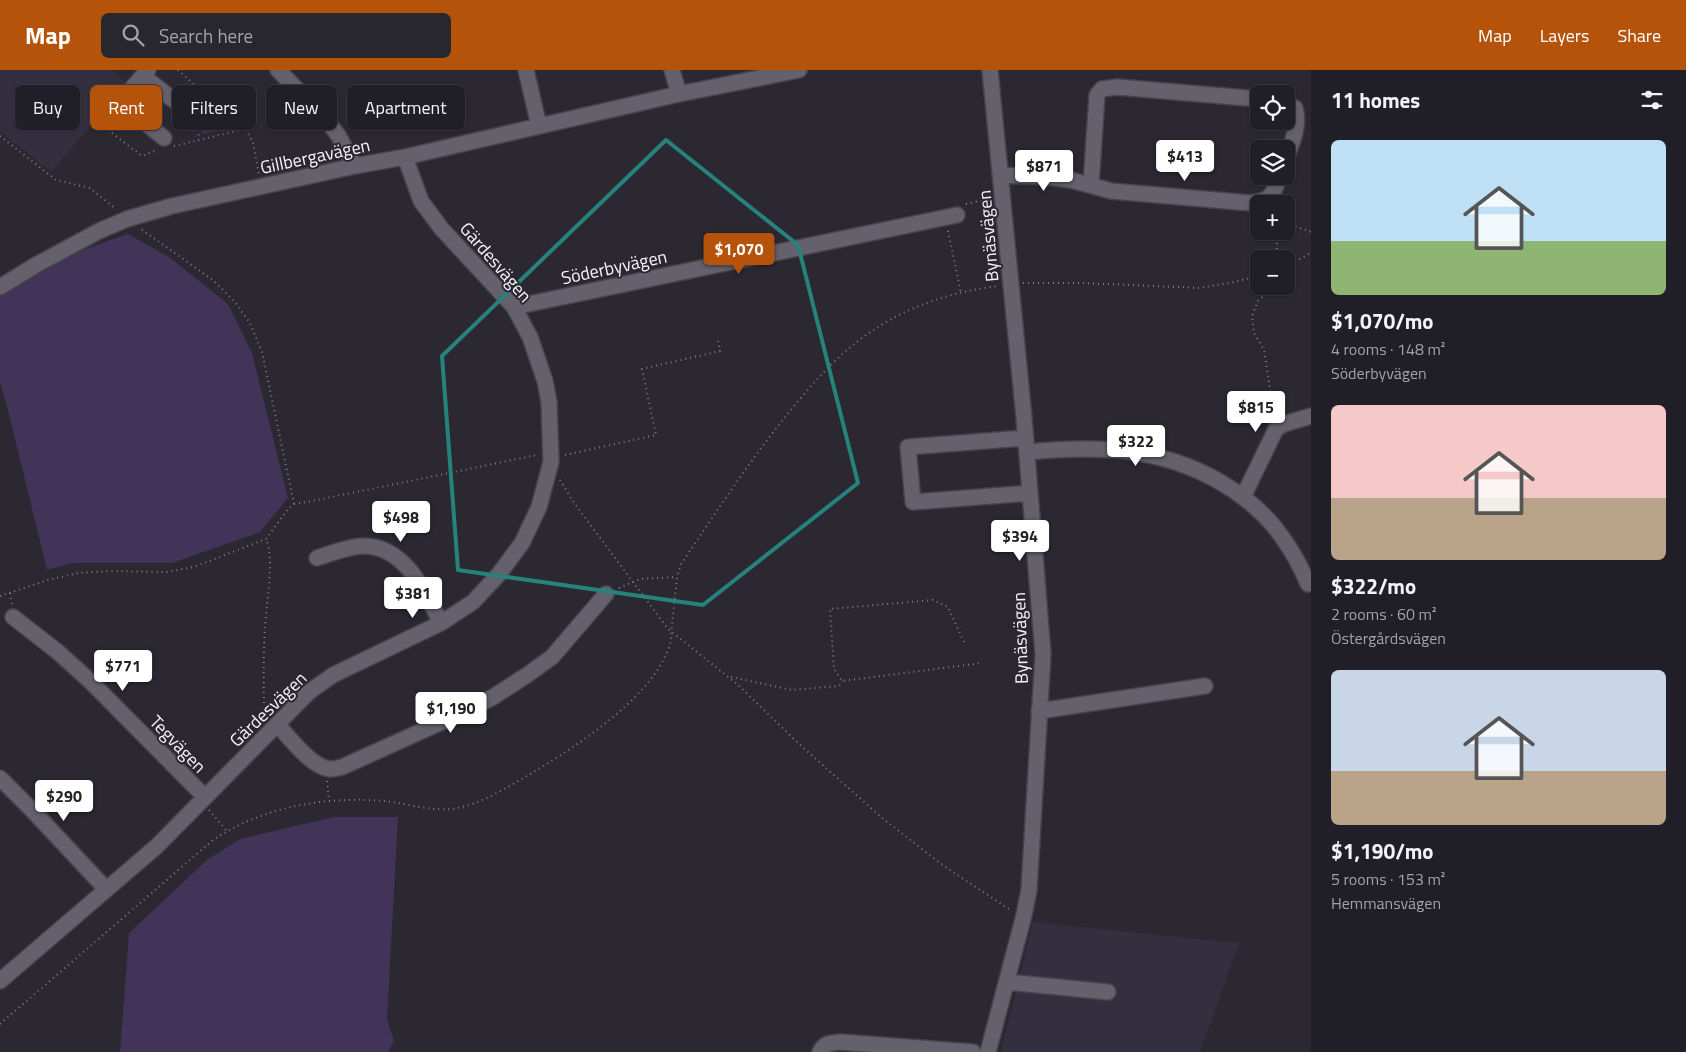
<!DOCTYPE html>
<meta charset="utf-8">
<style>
body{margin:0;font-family:"Titillium Web",sans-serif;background:#28272e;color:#f1f3f6;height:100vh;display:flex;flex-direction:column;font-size:19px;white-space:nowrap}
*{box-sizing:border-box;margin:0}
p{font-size:16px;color:#a2a2a7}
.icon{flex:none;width:28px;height:28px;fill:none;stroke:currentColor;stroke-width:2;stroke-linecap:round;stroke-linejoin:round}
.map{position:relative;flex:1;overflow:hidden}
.panel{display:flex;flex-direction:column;background:#201e26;width:375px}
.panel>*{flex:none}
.hud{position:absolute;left:15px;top:15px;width:475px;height:45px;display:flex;gap:10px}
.buttons{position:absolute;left:1250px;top:15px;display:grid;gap:10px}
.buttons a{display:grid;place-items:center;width:45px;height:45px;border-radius:8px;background:#201e26;box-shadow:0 1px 4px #0004,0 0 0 1px #3d3c43;font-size:25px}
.price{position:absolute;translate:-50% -42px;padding:0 11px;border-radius:5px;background:#fff;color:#222;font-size:16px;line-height:32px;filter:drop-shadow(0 1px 2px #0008)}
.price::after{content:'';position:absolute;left:50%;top:30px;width:15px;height:11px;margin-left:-8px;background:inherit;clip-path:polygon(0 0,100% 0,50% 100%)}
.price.active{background:#b45309;color:#fff}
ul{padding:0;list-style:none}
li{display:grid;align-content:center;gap:10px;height:265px;padding:0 20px}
li span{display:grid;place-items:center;height:155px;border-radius:8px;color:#555}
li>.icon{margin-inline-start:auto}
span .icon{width:90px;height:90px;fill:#fffc;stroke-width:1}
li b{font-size:21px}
h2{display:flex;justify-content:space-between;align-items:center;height:60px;padding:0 20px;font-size:21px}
.tag{padding:0 18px;border-radius:8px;background:#201e26;box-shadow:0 1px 4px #0004,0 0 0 1px #3d3c43;font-size:18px;line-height:45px}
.tag.active{background:#b45309;color:#fff}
header{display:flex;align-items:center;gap:30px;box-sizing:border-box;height:70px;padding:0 25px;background:#b45309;color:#fff}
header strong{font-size:24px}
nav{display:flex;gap:28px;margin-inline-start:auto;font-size:18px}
.search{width:350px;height:45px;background:#28272e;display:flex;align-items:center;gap:12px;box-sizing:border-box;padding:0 18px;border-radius:8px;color:#a2a2a7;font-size:19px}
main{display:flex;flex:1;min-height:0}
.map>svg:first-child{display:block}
.built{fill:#342f3f}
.green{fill:#413458}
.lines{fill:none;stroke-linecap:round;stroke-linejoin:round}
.minor-casing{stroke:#46434b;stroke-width:18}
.path{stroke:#827f88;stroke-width:2;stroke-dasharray:1 4;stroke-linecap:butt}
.minor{stroke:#64606c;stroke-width:15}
.marked{fill:none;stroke:#26827c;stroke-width:4;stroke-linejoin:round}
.labels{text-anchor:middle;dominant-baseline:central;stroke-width:4;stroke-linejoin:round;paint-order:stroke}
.street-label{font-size:18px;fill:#f5f3fa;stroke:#2b2832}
</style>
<header>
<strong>Map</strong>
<div class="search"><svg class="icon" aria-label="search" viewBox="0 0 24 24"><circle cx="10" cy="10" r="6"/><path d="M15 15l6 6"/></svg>Search here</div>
<nav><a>Map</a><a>Layers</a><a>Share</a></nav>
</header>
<main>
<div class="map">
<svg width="1311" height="982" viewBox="0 0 1311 982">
<rect width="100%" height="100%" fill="#2b2832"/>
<path class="built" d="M0 0H112L127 13 51 102 0 61Z
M1033 852 1239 873 1200 982H1001Z"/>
<path class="green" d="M211 31 232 52 229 59 202 64 196 45 208 32Z
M128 164 169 187 228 234 252 283 288 428 260 462 172 493H73L47 500 6 332 0 312V226L77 182Z
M334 747H398L387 949 394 971 388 982H120L129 863 207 790 240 769Z"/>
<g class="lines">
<defs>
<path id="minor" d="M278 0 324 47 338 65 355 96
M526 0 539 56
M672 0 679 24
M143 6 190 43
M1286 33 1295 38C1300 55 1292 73 1286 89
M122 34 164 68
M116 43 133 17 148 0
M1001 105 1048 107 1071 110 1111 121 1250 133C1271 131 1272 126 1280 106
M1091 115 1097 25 1102 19 1117 17 1259 29
M0 217 36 195 99 161 127 149 172 136 355 96 405 87 679 24 799 0
M514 237 957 145
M1025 368 908 377 913 432 1030 423
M1027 382C1100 375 1169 377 1233 420 1252 433 1269 448 1282 467 1293 482 1301 497 1308 514L1311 513
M1243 427 1276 359 1284 354 1311 346
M317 488C332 483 347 477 362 476 405 475 425 522 441 553
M13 547 58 582 90 611 205 727
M1039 641 1205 616
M277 654C289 667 311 697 330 699 334 699 338 698 342 697L464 642 493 627 527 605 552 587 606 524
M0 708 34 742 106 819
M0 911 157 776 309 622 333 605 441 553 473 532 499 504 522 473 539 437 551 392 549 332 545 311 530 267 514 237 441 158 421 131 405 87
M1007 912 1108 922
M820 982C824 973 830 973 840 972L973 982
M988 982 1024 845 1029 820 1043 584 1024 348 990 0"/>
</defs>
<use href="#minor" class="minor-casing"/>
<path class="path" d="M178 0 248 63 253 73 259 105
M195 55 200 69
M104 57 142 86 157 80
M0 66 56 110 90 118 116 139
M174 76 245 59
M966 134 988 129
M1286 153 1311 162
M948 161 961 223
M1276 189 1278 161
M1286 196 1311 183
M1023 213H1083L1200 218 1234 212 1259 206
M1272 216 1271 219 1258 231 1252 246 1254 263 1264 280 1274 344
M565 385 656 365 642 299 720 281 718 270
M560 410 572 430 668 559 737 614 798 673 881 747 941 794 1012 841
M294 434 307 432 537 385
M619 518 640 509 677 507
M10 523 12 535
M0 526 48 510 78 503 109 501 166 502 194 497 266 469 288 439 294 434 262 282 250 253 235 232 214 211 141 159
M964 572 948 537 933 530 830 539 834 599 842 611 982 593
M731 607 792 620 839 616 842 611
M264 648C264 618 263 588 265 558 266 535 275 489 266 469
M327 711 329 731
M209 740 227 761
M0 954 213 770C263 737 324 726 383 731 406 733 428 741 451 739 478 736 504 719 527 706 570 680 614 652 647 614 657 602 665 589 670 575L677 507 681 494C715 444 748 393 786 346 812 314 839 282 875 259 911 235 955 221 999 216"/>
<use href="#minor" class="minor"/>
</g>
<path class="marked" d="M666 70 798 175 858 413 703 535 458 500 442 286Z"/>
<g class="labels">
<g class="street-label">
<text transform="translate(315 86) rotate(-12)">Gillbergavägen</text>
<text transform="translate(988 166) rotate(-95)">Bynäsvägen</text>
<text transform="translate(496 192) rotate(49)">Gärdesvägen</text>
<text transform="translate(614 197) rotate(-12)">Söderbyvägen</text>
<text transform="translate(1020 568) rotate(-92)">Bynäsvägen</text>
<text transform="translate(268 639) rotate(-44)">Gärdesvägen</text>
<text transform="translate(178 674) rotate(46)">Tegvägen</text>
</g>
</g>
</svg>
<div class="buttons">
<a><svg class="icon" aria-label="locate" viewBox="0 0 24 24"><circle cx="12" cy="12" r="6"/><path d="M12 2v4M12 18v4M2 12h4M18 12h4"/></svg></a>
<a><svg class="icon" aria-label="layers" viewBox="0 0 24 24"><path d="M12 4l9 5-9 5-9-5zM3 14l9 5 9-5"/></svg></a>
<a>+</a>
<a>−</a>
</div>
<b class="price" style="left:1185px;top:112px">$413</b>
<b class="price" style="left:1044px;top:122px">$871</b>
<b class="price active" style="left:739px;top:205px">$1,070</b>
<b class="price" style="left:1256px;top:363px">$815</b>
<b class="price" style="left:1136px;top:397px">$322</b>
<b class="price" style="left:401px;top:473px">$498</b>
<b class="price" style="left:1020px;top:492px">$394</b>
<b class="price" style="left:413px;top:549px">$381</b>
<b class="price" style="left:123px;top:622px">$771</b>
<b class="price" style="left:451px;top:664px">$1,190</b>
<b class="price" style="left:64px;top:752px">$290</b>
<div class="hud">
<a class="tag">Buy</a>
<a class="tag active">Rent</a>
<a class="tag">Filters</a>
<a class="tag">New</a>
<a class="tag">Apartment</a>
</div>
</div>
<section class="panel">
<h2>11 homes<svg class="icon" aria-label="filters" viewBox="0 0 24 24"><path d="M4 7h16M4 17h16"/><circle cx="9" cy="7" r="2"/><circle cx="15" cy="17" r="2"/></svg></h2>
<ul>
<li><span style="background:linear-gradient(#bfe0f5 65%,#8fb573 0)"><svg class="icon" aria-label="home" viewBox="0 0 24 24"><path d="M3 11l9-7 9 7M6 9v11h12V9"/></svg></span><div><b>$1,070/mo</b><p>4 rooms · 148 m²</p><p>Söderbyvägen</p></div></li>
<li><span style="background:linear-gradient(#f6c9c9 60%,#b9a48a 0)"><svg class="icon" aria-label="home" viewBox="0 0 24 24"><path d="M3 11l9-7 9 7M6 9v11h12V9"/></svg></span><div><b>$322/mo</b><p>2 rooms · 60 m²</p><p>Östergårdsvägen</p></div></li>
<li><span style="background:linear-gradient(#c9d6e8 65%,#b9a48a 0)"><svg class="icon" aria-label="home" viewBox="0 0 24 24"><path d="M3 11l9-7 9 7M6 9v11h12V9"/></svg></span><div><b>$1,190/mo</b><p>5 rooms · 153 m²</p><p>Hemmansvägen</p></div></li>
</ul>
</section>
</main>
